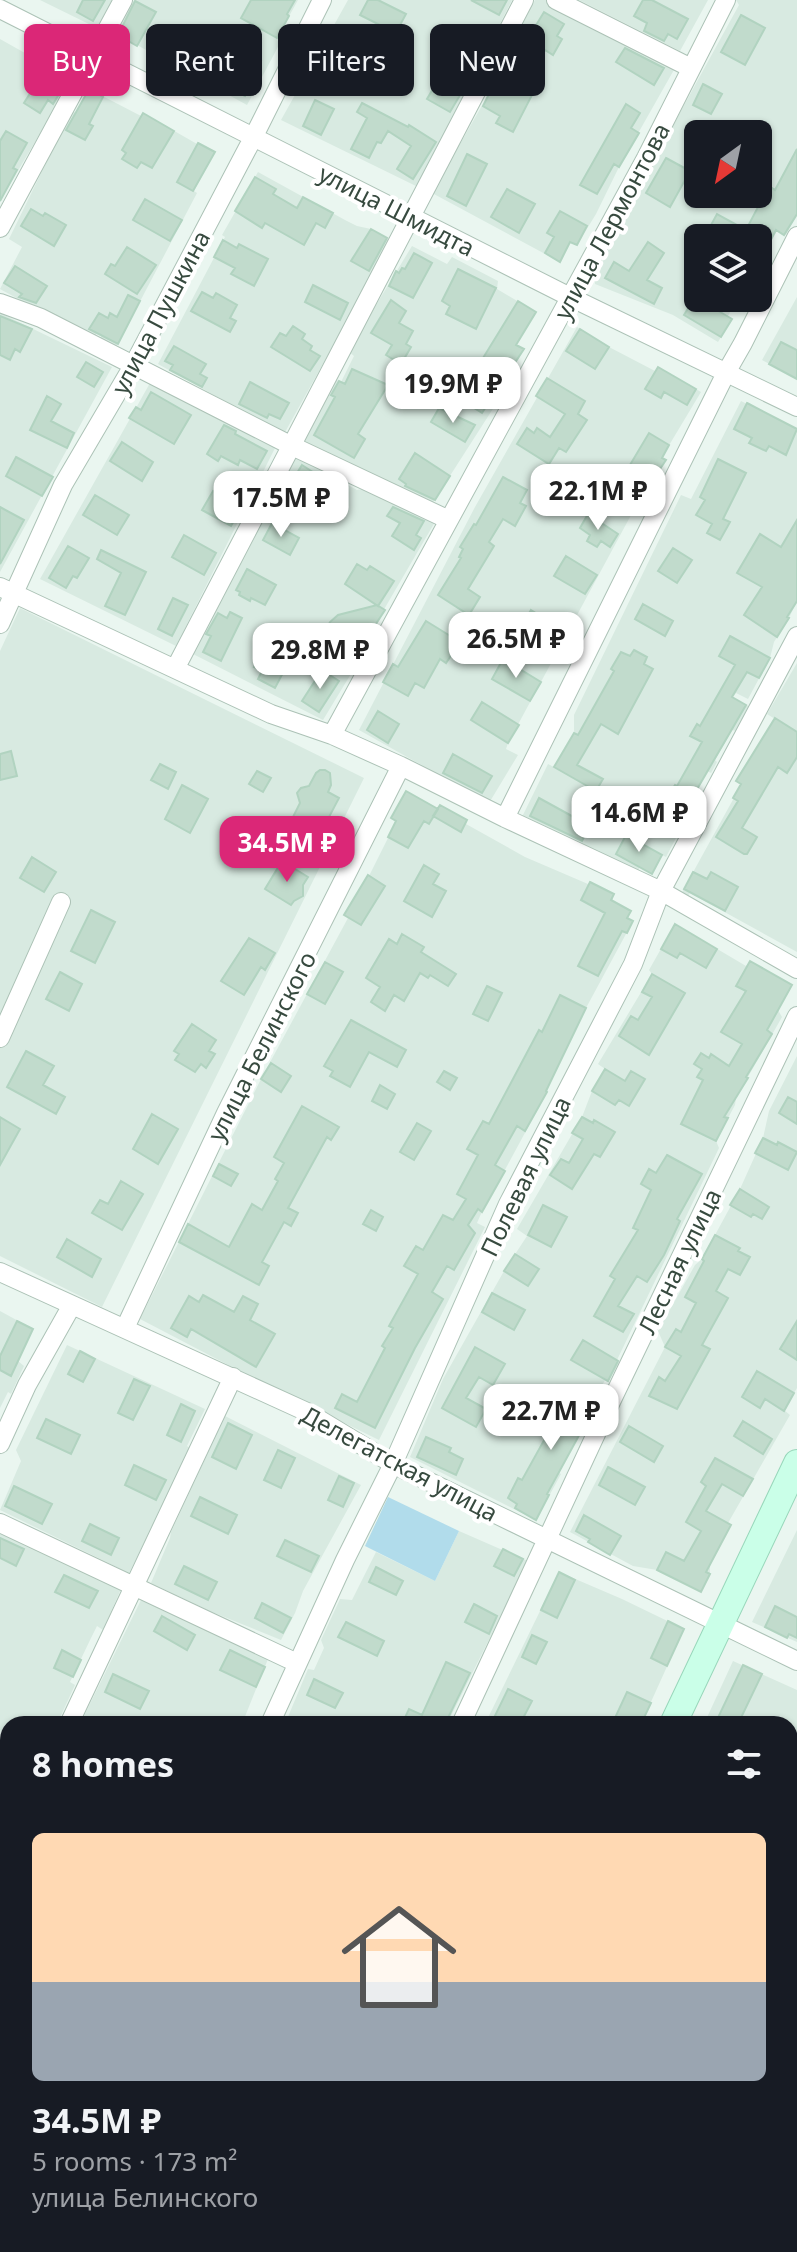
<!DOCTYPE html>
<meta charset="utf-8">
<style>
body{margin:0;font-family:"Noto Sans",sans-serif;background:#20242c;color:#f1f3f6;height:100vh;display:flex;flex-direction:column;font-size:30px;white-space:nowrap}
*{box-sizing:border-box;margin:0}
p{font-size:26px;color:#9ea1a6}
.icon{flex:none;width:44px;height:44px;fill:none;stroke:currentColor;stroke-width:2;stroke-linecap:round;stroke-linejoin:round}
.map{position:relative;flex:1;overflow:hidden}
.panel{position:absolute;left:0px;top:1716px;width:798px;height:536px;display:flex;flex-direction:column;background:#171b24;border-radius:24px 24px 0 0;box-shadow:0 2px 6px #0004}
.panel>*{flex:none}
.top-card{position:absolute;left:24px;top:24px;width:750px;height:72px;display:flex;gap:16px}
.needle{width:52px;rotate:213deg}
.buttons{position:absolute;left:684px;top:120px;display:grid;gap:16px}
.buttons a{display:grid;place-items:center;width:88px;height:88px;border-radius:12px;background:#171b24;box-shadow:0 2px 6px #0004;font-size:40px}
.price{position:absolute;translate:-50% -68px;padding:0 18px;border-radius:16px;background:#fff;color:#222;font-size:26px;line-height:52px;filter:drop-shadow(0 2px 4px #0008)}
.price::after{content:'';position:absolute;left:50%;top:48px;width:24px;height:18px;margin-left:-12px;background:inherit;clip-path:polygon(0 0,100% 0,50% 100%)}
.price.current{background:#db2777;color:#fff}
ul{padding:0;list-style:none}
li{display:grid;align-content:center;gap:16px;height:424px;padding:0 32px}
li span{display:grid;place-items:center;height:248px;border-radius:12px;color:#555}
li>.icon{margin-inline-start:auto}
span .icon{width:144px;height:144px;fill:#fffc;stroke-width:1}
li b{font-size:34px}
h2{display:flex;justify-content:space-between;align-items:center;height:96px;padding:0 32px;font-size:34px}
.tag{padding:0 28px;border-radius:12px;background:#171b24;box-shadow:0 2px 6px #0004;font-size:28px;line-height:72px}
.tag.current{background:#db2777;color:#fff}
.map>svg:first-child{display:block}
.residential{fill:#d8eae1;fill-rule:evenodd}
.industrial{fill:#dbe5df}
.green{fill:#b1dceb}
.building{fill:#c1dbcc;stroke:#b1d3c0;stroke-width:2}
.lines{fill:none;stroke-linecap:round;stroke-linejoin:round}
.street-casing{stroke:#acc2b6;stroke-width:20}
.secondary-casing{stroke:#98d7ba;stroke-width:28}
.street{stroke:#fff;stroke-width:18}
.secondary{stroke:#caffe8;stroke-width:26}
.labels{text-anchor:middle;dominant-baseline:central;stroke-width:8;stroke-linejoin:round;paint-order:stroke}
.street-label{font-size:24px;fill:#374a3f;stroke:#fff}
</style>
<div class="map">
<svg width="797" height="2252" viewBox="0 0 797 2252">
<rect width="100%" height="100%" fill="#eaf6f0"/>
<path class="residential" d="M40 0H112L97 28Z
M134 0H298L277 38 279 45 247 105 115 33Z
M348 0H512L418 187 281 120Z
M535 0H547L675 68 619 167 596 214 577 245 570 242 560 262 432 193 492 88 490 83Z
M579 0H708L680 51Z
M736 0H797V214L786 235 777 231 758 264V238H698V298H738L728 316 732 319 718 342 673 315 595 284V275L637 191 739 5ZM698 134H758V194H698Z
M0 39 64 75 56 88 64 93 0 201Z
M89 89 141 116 143 113 197 144 198 143 215 152 194 191 197 193 115 349 99 340 102 335 97 333 93 340 0 289 22 247 9 239 63 128 72 111 76 113Z
M258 172 345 220 357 226 371 229 389 240 378 259 380 261 284 434 158 364 225 237 222 235Z
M412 246 447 264 452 257 498 281 497 289 536 312 517 344 524 349 506 380 504 379 490 400 496 404 430 507 302 441 335 379 341 382 354 356 348 351Z
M797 297V379L762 360Z
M0 313 112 367 0 572Z
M577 327 609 347 655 371 658 367 701 392 662 457 666 460 637 504 508 743 506 749 518 755 489 803 359 730 475 507Z
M150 383 275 448 176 646 40 579Z
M741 401 797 429V601L789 618 774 642 770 658 748 699 736 693 733 697 750 707 736 731 732 730 715 760 717 762 711 773 707 771 675 827 676 838 666 857 662 855 652 874 640 867 638 871 579 846 522 817 548 764 554 767 574 733V715L681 495 691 499Z
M295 456 357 490 367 488 435 522 372 630 373 640 369 652 360 659 323 720 193 654Z
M20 608 364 778 102 1307 0 1256V651Z
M797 663V952L690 893 686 899 680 896 741 785 735 781 775 719 767 714Z
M406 791 437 809 440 805 467 821 466 824 525 857 588 884 590 882 614 894 612 901 631 911 628 918 633 921 586 1008 552 1077 547 1092 480 1216 477 1223 485 1227 379 1440 261 1382 140 1319 261 1079 348 918 396 822 391 818Z
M675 924 746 966 750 961 792 985 778 1010 782 1017 736 1098 735 1105 716 1141 719 1148 617 1360 620 1362 608 1382 605 1380 591 1406 594 1408 559 1473 561 1474 536 1520 410 1457 443 1379 504 1271 527 1236 517 1229 582 1117 592 1091 605 1069 598 1064 652 974 649 970Z
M797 1056V1388L784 1410 790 1415 728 1523 731 1525 710 1564V1574L701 1592 657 1570 633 1566 570 1532 665 1347 658 1331 695 1265 702 1259 740 1189 763 1138 769 1111Z
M0 1311 33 1329 18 1361 24 1366 11 1394 8 1392 0 1408Z
M67 1345 205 1409 187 1446 191 1449 129 1573 0 1510 21 1461 16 1450Z
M225 1416 361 1485 303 1591 295 1613 281 1640 212 1612 151 1583 170 1538 171 1532Z
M797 1530V1642L752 1622Z
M0 1531 121 1589 103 1630 97 1626 91 1638 70 1682 75 1685 57 1724H8V1734L0 1730Z
M459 1531 528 1561 447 1724H285L308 1669 314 1670 324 1648 321 1640 340 1599 352 1600 376 1552 435 1581Z
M559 1572 622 1599 684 1629 641 1724H485Z
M141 1600 268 1659 242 1724H80Z
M733 1661 797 1690V1869L790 1886V1724H704Z
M797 1947V2111L790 2108V1962Z
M790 2141 797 2145V2252H654L658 2244H790Z
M108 2244H197L193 2252H120V2250Z
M241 2244H397L393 2252H238Z
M461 2244H618L625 2248 623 2252H458Z"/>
<path class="industrial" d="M0 1778 8 1783V2186L0 2201Z"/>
<path class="green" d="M388 1497 459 1531 435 1581 365 1546Z"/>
<path class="building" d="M83 0H105L93 21 77 12Z
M251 0H295L287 14 289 16 277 38 241 18Z
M368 0H378L406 14 393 38 378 30 380 25 360 15Z
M471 0H507L499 15Z
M643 0H652L688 19 677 39 668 34 664 41 644 31 647 23 634 16Z
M135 1 156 12 137 46 118 35Z
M544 12 564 24 557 36 562 39 553 55 545 50 524 88 533 93 513 132 496 123 500 116 483 106 492 88 496 89 515 54 524 58 541 31 535 27Z
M741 15 765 28 745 65 721 52Z
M187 25 204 35 186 68 168 58Z
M454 26 483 46 474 59 445 40Z
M346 42 380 63 370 81 335 61Z
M625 48 664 68 654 85 616 62Z
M246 54 261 61 245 96 207 79 212 67 235 77Z
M48 65 64 75 56 88 61 91 53 104 48 100 40 113 24 103Z
M440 77 463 90 450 112 427 99Z
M703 84 722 94 711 114 693 105Z
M89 89 103 97 89 124 93 126 85 140 66 130Z
M315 100 334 109 321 135 303 126Z
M362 103 408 127 409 125 436 142 413 179 397 169 411 146 388 131 381 143 377 142 369 158 351 149 367 118 357 112Z
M626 104 640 113 631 128 639 133 619 167 614 164 597 194 580 185Z
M143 113 174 131 152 168 141 162 137 168 122 159 126 153 122 150Z
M6 131 27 143 13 168 17 170 0 201V141Z
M198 143 215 152 193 191 177 182Z
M797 149V214L784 235 776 230 758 264V238H735L711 225 717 214 746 230 769 186 775 190Z
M467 154 487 164 466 206 447 196Z
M666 158 690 171 670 207 646 193Z
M255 177 276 189 273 194 297 208 303 197 333 213 325 228 316 223 304 245 265 223 262 228 235 211Z
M507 189 535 204 519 233 491 217Z
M145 199 182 220 170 241 133 220Z
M31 209 43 216 45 213 66 225 54 246 21 226Z
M560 211 587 226 577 245 570 242 560 262 545 253 554 237 547 233Z
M371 229 387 238 369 271 351 261Z
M223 240 237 248 239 244 268 259 254 286 231 274 235 268 214 257Z
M648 242 664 253 647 280 662 288 654 304 605 278 614 262 629 271Z
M127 247 156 265 137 294 105 274 111 264 115 266Z
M414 253 432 263 413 298 389 286 396 271 399 273 402 268 405 269Z
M15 266 47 286 36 303 19 297 22 294 4 283Z
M458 269 496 288 476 329 446 314 450 306 442 301Z
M313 285 348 303 340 320 305 302Z
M202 292 213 298 216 293 237 305 230 318 236 321 230 332 191 311Z
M128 295 140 301 118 344 89 329 99 313 108 318 110 313 117 317Z
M695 297 732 319 721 337 684 315Z
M391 300 406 311 399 323 413 331 406 344 411 347 401 364 386 355 392 345 371 333Z
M518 301 536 312 516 345 524 349 482 413 447 391 462 370 472 376Z
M0 316 32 329 20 352 15 349 10 360 0 355Z
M293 326 305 334 302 339 312 346 310 350 320 356 310 371 271 347 280 333 286 336Z
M580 329 609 347 595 369 566 351Z
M781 342 797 350V379L769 364Z
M174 346 206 364 200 374 207 378 202 387 170 370 173 365 165 361Z
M86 362 103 372 94 387 77 377Z
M658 367 696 389 687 405 664 392 661 398 645 389Z
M352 369 388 385 358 434 365 439 354 458 314 435 335 397 331 395 339 381 345 384Z
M547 378 585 401 578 414 587 420 566 452 559 448 549 464 517 444 527 428 534 433 537 428 550 437 565 414 536 396Z
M250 382 289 403 280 419 269 414 267 418 239 404Z
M151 392 191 415 174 444 129 418 136 407 141 410Z
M47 396 61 404 51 421 74 433 67 448 30 430Z
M747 403 797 429 786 455 769 446 766 451 749 443 752 438 734 429Z
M439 408 475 425 465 442 431 422Z
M224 425 236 431 235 434 267 451 257 469 240 460 238 465 221 456 218 461 207 454Z
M649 433 669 445 662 458 666 460 637 504 603 482 612 467 624 475Z
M122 442 153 462 142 481 110 461Z
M415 453 450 476 435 500 405 486 406 484 399 479Z
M16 457 53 477 42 496 6 476Z
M718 459 746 473 723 519 730 522 720 540 707 533 712 524 696 515 705 500 700 497Z
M302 465 339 489 326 508 302 493 303 491 291 483Z
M503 477 527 490 520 503 526 506 515 526 503 519 489 542 494 546 468 589 480 597 469 615 438 595 461 558 459 557 463 549 460 547 474 524 476 525Z
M213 491 242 507 231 526 202 510Z
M95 495 129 515 117 535 83 515Z
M0 507 24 520 0 564Z
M393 507 424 521 416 535 421 538 414 550 392 536 400 523 387 516Z
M588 514 618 534 610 547 601 541 597 547 587 541 590 535 580 528Z
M797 520V601L787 617 789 618 777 637 744 615 762 587 737 573 760 534 781 547Z
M272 523 299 538 290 555 263 540Z
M184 535 216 553 204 575 172 557Z
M68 546 89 558 77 578 73 576 66 588 49 578Z
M673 548 692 560 677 583 658 571Z
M101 550 146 572 125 615 105 606 121 573 97 559Z
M566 556 597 575 585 594 554 576Z
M357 564 367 570 370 566 394 581 378 606 345 584Z
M247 569 276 585 265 605 251 598 250 601 239 595 240 592 236 590Z
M173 598 188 605 172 636 158 629Z
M643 604 673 621 665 636 635 619Z
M377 605 385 610 372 630 373 634 360 659 334 661 326 642 327 628 330 622 338 615Z
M531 610 568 633 556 653 519 630Z
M230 612 242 618 221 661 203 652 211 636 206 634 218 613 227 618Z
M426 621 460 642 446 663 440 659 424 688 415 683 408 696 383 682 393 664 398 667Z
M730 636 770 658 759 678 747 672 732 697 746 705 675 827 656 815 675 785 677 786 702 742 690 736 697 724 700 726 735 665 719 656Z
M278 641 295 650 275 688 258 679 262 671 254 667 263 649 271 653Z
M634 650 647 657 644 664 653 669 618 734 601 724 577 765 603 779 596 791 554 767 574 733 578 735 614 671 611 669 621 652 630 656Z
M503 659 541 682 530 701 492 679Z
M322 670 339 681 319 712 302 701Z
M482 702 519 725 508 743 471 720Z
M378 711 399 724 388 743 367 730Z
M775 718 797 732V757L787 773 778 767 742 828 757 837 747 854H744L716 837 738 801 733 798 741 784 736 781Z
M11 751 17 776 0 780V754Z
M453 754 492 776 482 793 443 773Z
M160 764 176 772 168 789 151 780Z
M320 770H325L330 773 331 785 328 792 339 798 319 836 291 821 300 803 297 793 301 788 309 786 316 773Z
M257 771 271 778 263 792 249 784Z
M182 785 208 799 190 833 165 819Z
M406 791 438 809 429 824 424 821 408 848 388 837 396 821 391 818Z
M539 798 590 826 582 841 530 816Z
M440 805 467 820 461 832 433 816Z
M626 835 662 855 652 874 616 854Z
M32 857 56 872 44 892 20 878Z
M282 861 308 877 303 885V896L294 901 291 905 265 889Z
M424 865 439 874 433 884 446 891 432 917 404 901Z
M693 872 707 879 711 872 738 887 725 911 684 889Z
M368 875 385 886 361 925 344 915Z
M590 882 614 894 611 900 631 911 627 918 633 921 627 933 622 931 598 976 578 966 605 913 581 900Z
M91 910 115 922 95 963 71 951Z
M675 924 717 949 706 968 680 953 677 958 661 949Z
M402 934 424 947 421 952 456 974 448 986 430 975 428 978 420 973 404 1001 394 995 385 1011 371 1002 380 987 366 978 389 939 397 944Z
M249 938 275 953 265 970 261 967 244 995 221 981Z
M750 961 792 985 767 1030 772 1034 746 1077 748 1078 724 1117 728 1118 716 1141 681 1124 703 1080 697 1077 702 1069 694 1064 701 1053 709 1058 711 1054 729 1066 742 1044 721 1032 746 991 736 986Z
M325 962 343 972 325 1004 307 994Z
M60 972 82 984 69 1011 46 999Z
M652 974 685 993 649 1055 619 1036 631 1016 638 1020 652 997 642 992Z
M487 986 502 993 488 1021 473 1014Z
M560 995 586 1008 546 1091 547 1092 525 1131 517 1126 495 1165 505 1171 482 1212 478 1209 468 1225 475 1233 454 1270 447 1266 432 1292 443 1299 415 1348 375 1428 335 1408 342 1394 357 1402 385 1348 382 1346 393 1328 389 1326 418 1274 404 1266 416 1246 423 1250 443 1215 453 1220 466 1199 457 1194 478 1155 467 1149 483 1121 489 1124 539 1030 542 1032Z
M351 1020 406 1050 397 1067 369 1052 350 1087 330 1076 333 1071 324 1066Z
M192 1024 216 1040 209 1051 215 1054 206 1068 201 1064 195 1072 175 1060 179 1054 174 1051Z
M26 1051 54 1066 43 1085 65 1097 56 1114 7 1087Z
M271 1063 291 1076 281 1092 261 1079Z
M605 1069 625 1081 631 1071 645 1079 629 1106 619 1100 615 1105 592 1091Z
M444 1071 457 1078 450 1090 437 1082Z
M380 1085 395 1094 387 1109 372 1101Z
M788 1097 797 1102V1124L779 1113Z
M302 1106 339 1127 331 1140 327 1137 288 1208 298 1213 291 1226 284 1222 262 1262 269 1266 259 1285 179 1242 188 1224 229 1247 252 1204 262 1210 278 1181 275 1179 284 1163 274 1157Z
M152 1114 178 1129 158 1164 133 1149Z
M0 1117 20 1129 0 1165Z
M582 1117 593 1123 594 1120 615 1132 600 1157 594 1154 572 1189 550 1175 561 1159 569 1163 583 1139 572 1133Z
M417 1123 431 1131 414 1160 400 1152Z
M763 1138 777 1145 778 1142 797 1152 788 1170 755 1153Z
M667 1155 702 1174 677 1219 680 1221 664 1255 647 1282 637 1276 618 1306 634 1314 623 1332 594 1316 615 1279 610 1276 638 1230 633 1228 651 1190 641 1184 649 1169 656 1173Z
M219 1164 238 1174 231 1186 213 1176Z
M121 1181 143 1194 122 1230 92 1213 100 1200 108 1204Z
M740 1189 769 1207 762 1219 753 1214 751 1217 730 1205Z
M543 1205 567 1217 551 1247 528 1235Z
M371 1210 383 1217 376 1231 363 1224Z
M715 1235 740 1248 738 1251 750 1257 740 1275 728 1269 716 1291 728 1298 702 1345 710 1349 677 1409 649 1396 659 1377 665 1381 681 1356 665 1347 676 1329 681 1332 696 1303 685 1297 704 1261 702 1259Z
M67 1239 101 1259 92 1277 57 1257Z
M515 1254 539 1269 528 1286 504 1271Z
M492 1293 525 1310 514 1330 482 1312Z
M203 1295 234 1312 243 1296 258 1304 250 1320 275 1334 256 1367 191 1329 187 1337 171 1328 189 1296 199 1302Z
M17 1321 33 1329 11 1376 0 1370V1356Z
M797 1321V1360L780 1349Z
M583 1340 618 1361 608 1381 571 1360Z
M475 1347 505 1364 493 1385 479 1377 466 1398 486 1409 476 1427 442 1408Z
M80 1351 95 1359 83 1382 68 1374Z
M757 1371 794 1393 784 1411 765 1399 760 1408 742 1397Z
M134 1379 150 1386 133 1420 118 1413Z
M553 1386 594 1408 547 1494 549 1495 536 1520 515 1508 517 1504 508 1498 518 1478 522 1480 557 1417 541 1408Z
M181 1404 195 1411 181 1442 167 1435Z
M46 1419 80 1435 71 1454 37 1438Z
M743 1421 772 1439 763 1454 734 1436Z
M228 1423 252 1435 236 1469 212 1457Z
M629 1426 663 1446 654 1462 620 1442Z
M426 1437 451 1448 449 1452 463 1459 456 1475 417 1457Z
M278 1450 295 1458 281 1488 264 1480Z
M715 1458 753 1479 743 1496 722 1484 706 1511 731 1525 706 1572 710 1574 701 1592 657 1570 666 1552 684 1561 701 1531 686 1522 706 1486 701 1482Z
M134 1465 166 1480 156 1500 125 1485Z
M608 1467 645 1487 635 1505 599 1485Z
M339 1476 354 1483 343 1507 328 1500Z
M14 1486 52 1504 42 1524 5 1506Z
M200 1497 237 1515 228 1534 191 1516Z
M584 1515 621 1536 610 1555 588 1542 590 1539 576 1531Z
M90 1524 119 1538 111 1555 82 1541Z
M0 1538 24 1549 16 1566 0 1558Z
M285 1540 319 1556 311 1572 277 1556Z
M503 1549 523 1559 514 1576 494 1566Z
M184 1566 217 1582 208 1600 175 1584Z
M376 1567 403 1581 396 1595 369 1582Z
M559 1572 575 1580 557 1618 541 1610Z
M64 1575 98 1591 89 1608 55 1592Z
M262 1603 291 1618 283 1633 255 1618Z
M474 1604 497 1616 489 1634 465 1622Z
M775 1606 797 1617V1638L789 1634 787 1638 765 1627Z
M162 1616 195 1635 187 1650 154 1631Z
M668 1621 684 1629 667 1666 651 1658Z
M346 1622 384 1641 377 1656 338 1637Z
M532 1635 547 1642 536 1664 522 1657Z
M62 1650 81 1660 73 1677 54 1668Z
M230 1650 265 1667 256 1687 220 1670Z
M446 1662 470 1673 445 1724H402L409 1709 422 1715Z
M743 1665 762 1674 738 1724H715Z
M113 1674 149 1691 140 1709 105 1692Z
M314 1679 343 1693 335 1708 307 1695Z
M508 1689 532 1701 520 1724H491Z
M627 1692 651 1703 641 1724H622L614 1720Z"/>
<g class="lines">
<defs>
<path id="street" d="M556 0 691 68
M0 9 570 297 797 407
M0 228 123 0
M0 303 41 318 290 445 449 520
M0 587 271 714 332 735 401 766 505 818 661 891 797 969
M0 624 63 485 134 364 253 138 322 0
M175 669C290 445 409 224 524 0
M332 735 646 158 726 0
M505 818 727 371 743 343 797 236
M0 1038 61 902
M0 1272 307 1412 393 1464 797 1661
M125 1328 226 1113 401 766
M0 1444 27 1385 72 1305
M0 1523 297 1663
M69 1724 233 1377
M270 1724 345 1560 393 1464 508 1204 633 964 661 891 797 636
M461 1724 609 1406 797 1016
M0 1762 8 1766
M790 1930 797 1915
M790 2125 797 2129
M0 2212 8 2216
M65 2244 82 2252
M20 2252 23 2244
M216 2252 219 2244
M636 2252 640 2244"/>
<path id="secondary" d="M673 1724 797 1463
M421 2252 425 2244"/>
</defs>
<use href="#street" class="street-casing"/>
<use href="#secondary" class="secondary-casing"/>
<use href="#street" class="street"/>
<use href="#secondary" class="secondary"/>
</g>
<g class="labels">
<g class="street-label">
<text transform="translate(397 210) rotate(27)">улица Шмидта</text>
<text transform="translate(611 221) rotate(-62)">улица Лермонтова</text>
<text transform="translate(160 312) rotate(-62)">улица Пушкина</text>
<text transform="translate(261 1046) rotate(-63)">улица Белинского</text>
<text transform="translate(525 1176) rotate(-64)">Полевая улица</text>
<text transform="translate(679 1261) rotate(-64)">Лесная улица</text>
<text transform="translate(400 1463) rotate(28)">Делегатская улица</text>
</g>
</g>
</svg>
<div class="buttons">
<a><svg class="needle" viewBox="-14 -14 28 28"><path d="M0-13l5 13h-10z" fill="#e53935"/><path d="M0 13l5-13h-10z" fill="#9ea1a6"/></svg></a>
<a><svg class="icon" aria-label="layers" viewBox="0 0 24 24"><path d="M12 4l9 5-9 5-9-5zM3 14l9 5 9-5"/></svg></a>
</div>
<b class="price" style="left:453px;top:425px">19.9M ₽</b>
<b class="price" style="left:598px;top:532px">22.1M ₽</b>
<b class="price" style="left:281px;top:539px">17.5M ₽</b>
<b class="price" style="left:516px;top:680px">26.5M ₽</b>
<b class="price" style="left:320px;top:691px">29.8M ₽</b>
<b class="price" style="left:639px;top:854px">14.6M ₽</b>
<b class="price current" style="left:287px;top:884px">34.5M ₽</b>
<b class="price" style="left:551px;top:1452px">22.7M ₽</b>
<div class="top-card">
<a class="tag current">Buy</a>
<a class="tag">Rent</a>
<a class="tag">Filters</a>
<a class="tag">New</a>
</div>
<section class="panel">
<h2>8 homes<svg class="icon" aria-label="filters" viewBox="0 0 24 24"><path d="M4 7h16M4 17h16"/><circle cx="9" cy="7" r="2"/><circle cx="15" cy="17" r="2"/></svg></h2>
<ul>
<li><span style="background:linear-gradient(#ffd9b3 60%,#9aa5b1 0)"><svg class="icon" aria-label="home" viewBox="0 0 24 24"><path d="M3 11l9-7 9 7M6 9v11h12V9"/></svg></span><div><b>34.5M ₽</b><p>5 rooms · 173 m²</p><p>улица Белинского</p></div></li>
</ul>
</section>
</div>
